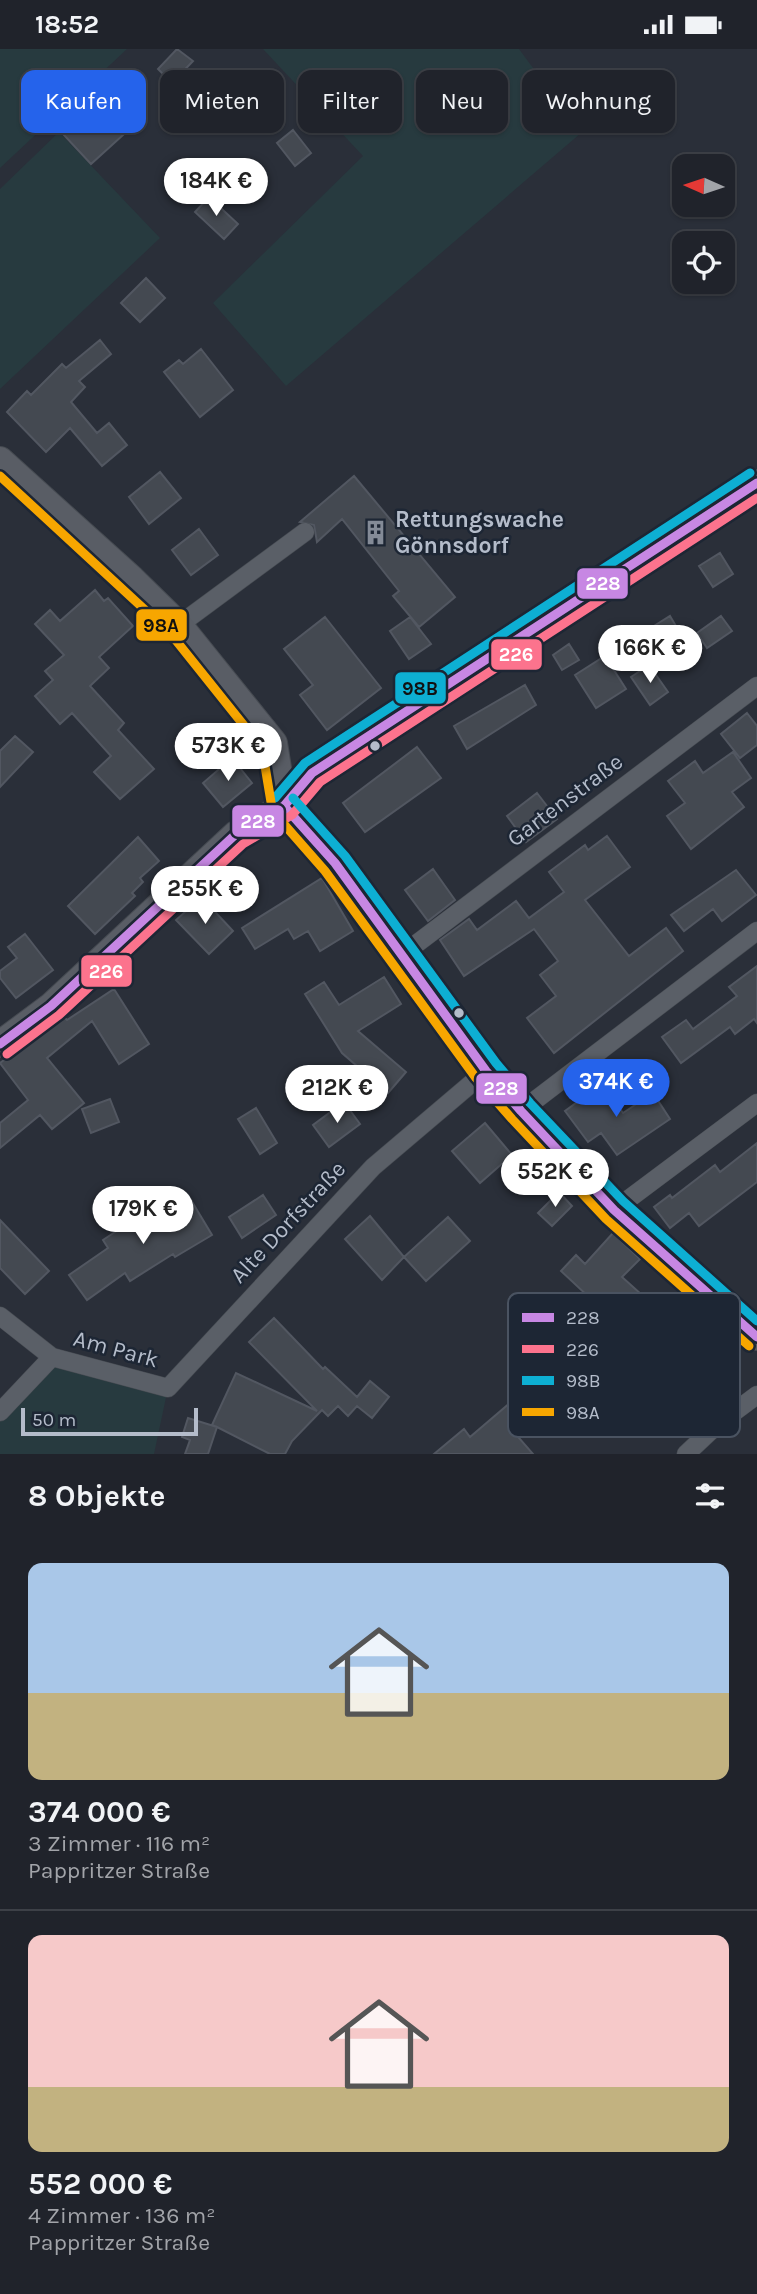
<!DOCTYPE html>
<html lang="de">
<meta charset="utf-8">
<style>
body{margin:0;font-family:Karla,sans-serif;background:#282b33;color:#f1f3f6;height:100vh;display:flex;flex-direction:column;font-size:26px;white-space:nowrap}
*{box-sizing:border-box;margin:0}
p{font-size:23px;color:#a2a4a9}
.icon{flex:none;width:38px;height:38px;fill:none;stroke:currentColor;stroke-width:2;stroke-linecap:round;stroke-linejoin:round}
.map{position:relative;height:1405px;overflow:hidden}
.sheet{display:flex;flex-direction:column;background:#20232b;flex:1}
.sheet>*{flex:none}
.hud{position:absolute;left:21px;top:21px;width:716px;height:63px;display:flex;gap:14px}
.needle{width:46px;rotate:273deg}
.tools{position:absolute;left:672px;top:105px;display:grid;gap:14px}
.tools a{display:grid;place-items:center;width:63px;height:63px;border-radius:14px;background:#20232b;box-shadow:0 2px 5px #0004,0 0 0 2px #3d4047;font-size:35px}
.scale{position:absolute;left:21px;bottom:18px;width:177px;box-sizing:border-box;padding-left:7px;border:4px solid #b4bcca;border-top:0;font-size:19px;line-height:24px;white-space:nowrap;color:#b4bcca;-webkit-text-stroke:5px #1d2634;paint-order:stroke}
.price{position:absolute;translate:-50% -60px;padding:0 16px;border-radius:24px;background:#fff;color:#222;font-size:23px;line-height:46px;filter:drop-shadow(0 2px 4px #0008)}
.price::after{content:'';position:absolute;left:50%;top:42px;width:21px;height:16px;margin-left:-10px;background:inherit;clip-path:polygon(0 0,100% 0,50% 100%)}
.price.on{background:#2563eb;color:#fff}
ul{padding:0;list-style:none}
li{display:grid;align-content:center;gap:14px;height:371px;padding:0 28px}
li+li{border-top:2px solid #3d4047}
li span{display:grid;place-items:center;height:217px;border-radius:14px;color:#555}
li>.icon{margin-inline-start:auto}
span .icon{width:126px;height:126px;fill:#fffc;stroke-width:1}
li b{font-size:30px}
h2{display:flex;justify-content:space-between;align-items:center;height:84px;padding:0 28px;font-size:30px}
.tag{padding:0 24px;border-radius:14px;background:#20232b;box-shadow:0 2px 5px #0004,0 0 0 2px #3d4047;font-size:24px;line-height:63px}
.tag.on{background:#2563eb;color:#fff}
.status{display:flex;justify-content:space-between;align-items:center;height:49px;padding:0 35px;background:#20232b;direction:ltr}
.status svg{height:19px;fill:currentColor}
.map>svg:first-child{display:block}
.green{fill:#273a3f}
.building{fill:#444951;stroke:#525761;stroke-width:2}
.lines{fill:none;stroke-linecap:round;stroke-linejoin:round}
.street-casing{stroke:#464b52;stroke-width:19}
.secondary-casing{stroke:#464b52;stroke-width:28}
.street{stroke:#5a5f67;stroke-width:18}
.secondary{stroke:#595d65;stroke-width:26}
.bus-1-casing{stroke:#1d2634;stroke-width:14}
.bus-2-casing{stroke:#1d2634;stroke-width:14}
.bus-3-casing{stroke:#1d2634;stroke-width:14}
.bus-4-casing{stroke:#1d2634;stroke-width:14}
.bus-1{stroke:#c787e3;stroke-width:9}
.bus-2{stroke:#fc738d;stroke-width:9}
.bus-3{stroke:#0dafd3;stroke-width:9}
.bus-4{stroke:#f7a600;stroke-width:9}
.bus-dot{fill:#b4bcca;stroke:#1d2634;stroke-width:2.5}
.labels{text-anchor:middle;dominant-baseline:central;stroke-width:5;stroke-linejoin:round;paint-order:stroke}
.poi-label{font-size:23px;font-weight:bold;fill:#b4bcca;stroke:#1d2634;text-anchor:start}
.street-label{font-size:23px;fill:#b4bcca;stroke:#1d2634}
.key{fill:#1d2634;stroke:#4a5361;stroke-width:2}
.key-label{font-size:19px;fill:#b4bcca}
.line-badge{stroke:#1d2634;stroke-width:2.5}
.badge-label{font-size:19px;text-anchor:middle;font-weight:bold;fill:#fff}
.pale-badge-label{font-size:19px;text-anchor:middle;font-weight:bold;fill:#111}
</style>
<div class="status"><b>18:52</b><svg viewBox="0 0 49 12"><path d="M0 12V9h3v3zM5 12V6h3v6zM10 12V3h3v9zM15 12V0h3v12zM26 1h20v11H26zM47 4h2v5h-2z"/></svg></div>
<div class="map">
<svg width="757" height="1405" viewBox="0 0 757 1405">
<rect width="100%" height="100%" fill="#2a2f39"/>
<path class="green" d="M0 0H127L0 119Z
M263 0H519L581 84 286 337 213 254 363 107Z
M59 83 160 189 0 340V140Z
M52 1308 168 1339 154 1405H0V1363Z"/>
<path class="building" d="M177 0 193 12 172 34 158 20Z
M117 36 144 67 91 115 63 85Z
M293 81 311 104 295 117 277 94Z
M209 148 238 175 224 190 195 163Z
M146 229 165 249 140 273 121 254Z
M100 291 111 305 79 332 85 338 71 353 97 384 109 374 127 396 102 417 70 379 46 403 7 363 27 342 31 346 62 315 66 319Z
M201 300 233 341 200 368 164 323 179 311 183 315Z
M160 423 181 449 149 475 129 448Z
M354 427 455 548 419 578 393 547 399 542 342 470 317 493 314 476 300 473Z
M199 480 218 506 191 526 172 501Z
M720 504 733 525 713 538 699 517Z
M95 541 104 552 108 549 133 577 99 608 109 619 90 637 124 674 118 681 154 720 120 750 94 723 111 707 72 664 60 675 35 647 53 631 45 622 64 606 35 575 50 561 60 572Z
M670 567 686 594 654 614 638 587Z
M721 567 732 582 707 599 697 584Z
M325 568 381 639 327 681 300 646 313 636 284 600Z
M410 568 431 595 409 610 390 582Z
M569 595 579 611 562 621 553 606Z
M605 607 626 640 596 659 575 626Z
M649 616 668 643 650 656 631 628Z
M525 636 536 656 467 700 454 677Z
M747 664 757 677V696L740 709 721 685Z
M15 687 33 703 0 738V702Z
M417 698 441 729 365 783 343 754Z
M733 703 751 729 732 743 744 758 691 800 667 767 685 754 668 732 695 712 703 724Z
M232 709 252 734 223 758 203 734Z
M537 744 557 770 526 793 507 767Z
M607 787 630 818 585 851 629 907 666 879 683 902 554 1004 527 969 556 947 540 926 558 912 534 880 464 927 440 891 469 870 477 881 516 852 529 869 564 843 549 823 585 796 588 801Z
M138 788 159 812 140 829 143 833 132 844 135 847 95 885 68 857Z
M433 820 455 851 428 872 405 841Z
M736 821 756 846 722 872 713 860 684 882 671 866Z
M322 829 353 882 320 902 308 882 294 890 288 880 255 900 242 879Z
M204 851 233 882 209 905 176 871 195 854 198 857Z
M25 885 53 921 16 949 0 929V922L17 909 8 898Z
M757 917V974L754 970 735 985 730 978 681 1014 662 988 686 971 693 980 737 947 729 938Z
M384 928 401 955 358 982 406 1023 388 1044 342 1004 305 945 324 933 339 956Z
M114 940 149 995 119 1015 92 972 47 1009 84 1054 52 1080 40 1066 0 1099V1074L28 1051 0 1014 63 967 67 971Z
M602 1035 623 1064 653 1044 670 1070 617 1106 601 1084 588 1093 565 1062Z
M110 1050 119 1073 91 1084 82 1060Z
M344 1053 360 1075 329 1098 313 1076Z
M256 1059 277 1094 260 1105 238 1070Z
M485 1074 512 1106 480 1134 452 1102Z
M757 1094V1133L699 1177 689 1164 670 1179 654 1158 670 1146 672 1149 715 1116 720 1123Z
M559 1143 572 1157 552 1177 538 1164Z
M188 1146 212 1186 175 1208 173 1205 130 1232 125 1224 87 1251 69 1226 108 1199 103 1191 145 1163 149 1169Z
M263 1146 276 1166 242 1189 229 1168Z
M370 1167 404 1208 382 1231 345 1190Z
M448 1168 470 1192 426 1232 404 1208Z
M0 1171 49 1222 25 1245 0 1219Z
M613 1184 640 1210 622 1228 672 1273 658 1288 708 1346 677 1373 648 1340 668 1322 561 1222 576 1206 585 1215Z
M274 1269 323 1320 325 1318 357 1348 370 1332 389 1348 372 1369 357 1357 348 1367 338 1357 328 1367 322 1361 292 1392 285 1405H270L217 1378 208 1405H185L190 1391 182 1388 188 1369 217 1378 212 1376 236 1324 317 1362 249 1293Z
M511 1353 530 1374 512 1381 533 1405H434L464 1380 470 1388Z"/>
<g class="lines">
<defs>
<path id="street" d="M179 576 305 483
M403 905 757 637
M521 1062 757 882
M614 1161 757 1054
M0 1267 52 1308
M0 1363 52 1308 168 1339 373 1118 486 1022
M686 1405 718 1375 757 1346"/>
<path id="secondary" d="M0 411 132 530 179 576 274 694 284 757
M284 757 335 814 486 1022 521 1062 614 1161 757 1288
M0 995 51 957 236 785 284 757 312 724 757 434"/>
</defs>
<use href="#street" class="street-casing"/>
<use href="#secondary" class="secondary-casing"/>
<use href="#street" class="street"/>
<use href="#secondary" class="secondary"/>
<defs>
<path id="bus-1" d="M284 757 335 814 486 1022 521 1062 614 1161 757 1288
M0 995 51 957 236 785 284 757 312 724 757 434"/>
<path id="bus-2" d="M7 1005 59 966 243 795 292 766 320 733 757 449"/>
<path id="bus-3" d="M275 749 305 714 750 424
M293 749 345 807 496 1014 530 1054 623 1152 757 1272"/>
<path id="bus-4" d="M0 427 170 584 262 699 272 759
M275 765 325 822 476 1029 512 1070 606 1170 749 1297"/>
</defs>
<use href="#bus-1" class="bus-1-casing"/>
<use href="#bus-2" class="bus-2-casing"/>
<use href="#bus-3" class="bus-3-casing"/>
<use href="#bus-4" class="bus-4-casing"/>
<use href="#bus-1" class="bus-1"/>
<use href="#bus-2" class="bus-2"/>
<use href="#bus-3" class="bus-3"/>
<use href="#bus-4" class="bus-4"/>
</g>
<defs>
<symbol id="building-bare" viewBox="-9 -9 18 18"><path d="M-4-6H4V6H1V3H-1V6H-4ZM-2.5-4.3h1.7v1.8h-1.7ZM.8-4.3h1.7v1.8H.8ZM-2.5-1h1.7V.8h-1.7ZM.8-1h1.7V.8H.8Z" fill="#848b97" stroke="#1d2634" stroke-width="2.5" paint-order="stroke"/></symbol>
</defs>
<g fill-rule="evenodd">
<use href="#building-bare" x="358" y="466" width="35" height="35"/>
</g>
<g class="bus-dot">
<circle cx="375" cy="697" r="6"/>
<circle cx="459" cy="964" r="6"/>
</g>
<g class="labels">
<g class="poi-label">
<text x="395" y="470">Rettungswache<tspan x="395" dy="26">Gönnsdorf</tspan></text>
</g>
<g class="street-label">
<text transform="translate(565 751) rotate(-37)">Gartenstraße</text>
<text transform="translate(288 1173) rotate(-47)">Alte Dorfstraße</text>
<text transform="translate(116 1300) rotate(15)">Am Park</text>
</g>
</g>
<rect x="508" y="1244" width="232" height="144" rx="10" class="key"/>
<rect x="522" y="1264" width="32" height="9" fill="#c787e3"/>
<rect x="522" y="1296" width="32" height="8" fill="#fc738d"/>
<rect x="522" y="1327" width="32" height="9" fill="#0dafd3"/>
<rect x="522" y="1359" width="32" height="8" fill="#f7a600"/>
<g class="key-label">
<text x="566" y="1275">228</text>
<text x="566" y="1307">226</text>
<text x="566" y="1338">98B</text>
<text x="566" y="1370">98A</text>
</g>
<g class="line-badge">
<rect x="576" y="518" width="53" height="33" rx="7" fill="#c787e3"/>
<rect x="135" y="559" width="53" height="34" rx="7" fill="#f7a600"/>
<rect x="490" y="589" width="53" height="33" rx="7" fill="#fc738d"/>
<rect x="394" y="622" width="53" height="34" rx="7" fill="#0dafd3"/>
<rect x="231" y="755" width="54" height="34" rx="7" fill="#c787e3"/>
<rect x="80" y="905" width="53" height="34" rx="7" fill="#fc738d"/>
<rect x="475" y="1023" width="53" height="33" rx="7" fill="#c787e3"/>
</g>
<g class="badge-label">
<text x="603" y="541">228</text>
<text x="516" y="612">226</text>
<text x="258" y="779">228</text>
<text x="106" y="929">226</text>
<text x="501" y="1046">228</text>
</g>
<g class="pale-badge-label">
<text x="161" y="583">98A</text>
<text x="420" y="646">98B</text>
</g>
</svg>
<div class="tools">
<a><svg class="needle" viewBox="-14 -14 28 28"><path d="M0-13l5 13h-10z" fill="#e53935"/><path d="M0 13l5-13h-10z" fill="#a2a4a9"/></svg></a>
<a><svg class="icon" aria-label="locate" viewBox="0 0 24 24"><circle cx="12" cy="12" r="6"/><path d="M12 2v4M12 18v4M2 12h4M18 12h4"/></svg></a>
</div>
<div class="scale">50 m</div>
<b class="price" style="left:216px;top:169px">184K €</b>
<b class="price" style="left:650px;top:636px">166K €</b>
<b class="price" style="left:228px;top:734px">573K €</b>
<b class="price" style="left:205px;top:877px">255K €</b>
<b class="price on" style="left:616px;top:1070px">374K €</b>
<b class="price" style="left:337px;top:1076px">212K €</b>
<b class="price" style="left:555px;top:1160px">552K €</b>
<b class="price" style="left:143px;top:1197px">179K €</b>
<div class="hud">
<a class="tag on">Kaufen</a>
<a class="tag">Mieten</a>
<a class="tag">Filter</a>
<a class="tag">Neu</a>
<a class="tag">Wohnung</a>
</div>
</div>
<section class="sheet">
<h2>8 Objekte<svg class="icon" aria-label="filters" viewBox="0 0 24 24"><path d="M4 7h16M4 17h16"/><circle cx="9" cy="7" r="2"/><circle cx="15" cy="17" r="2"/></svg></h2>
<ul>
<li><span style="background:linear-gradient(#a9c7e8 60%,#c2b280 0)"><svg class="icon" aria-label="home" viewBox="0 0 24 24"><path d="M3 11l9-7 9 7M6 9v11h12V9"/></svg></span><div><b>374 000 €</b><p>3 Zimmer · 116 m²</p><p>Pappritzer Straße</p></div></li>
<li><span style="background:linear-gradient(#f6c9c9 70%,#c2b280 0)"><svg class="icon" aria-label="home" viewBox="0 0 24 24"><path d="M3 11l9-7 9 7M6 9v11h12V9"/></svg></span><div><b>552 000 €</b><p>4 Zimmer · 136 m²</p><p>Pappritzer Straße</p></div></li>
</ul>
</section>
